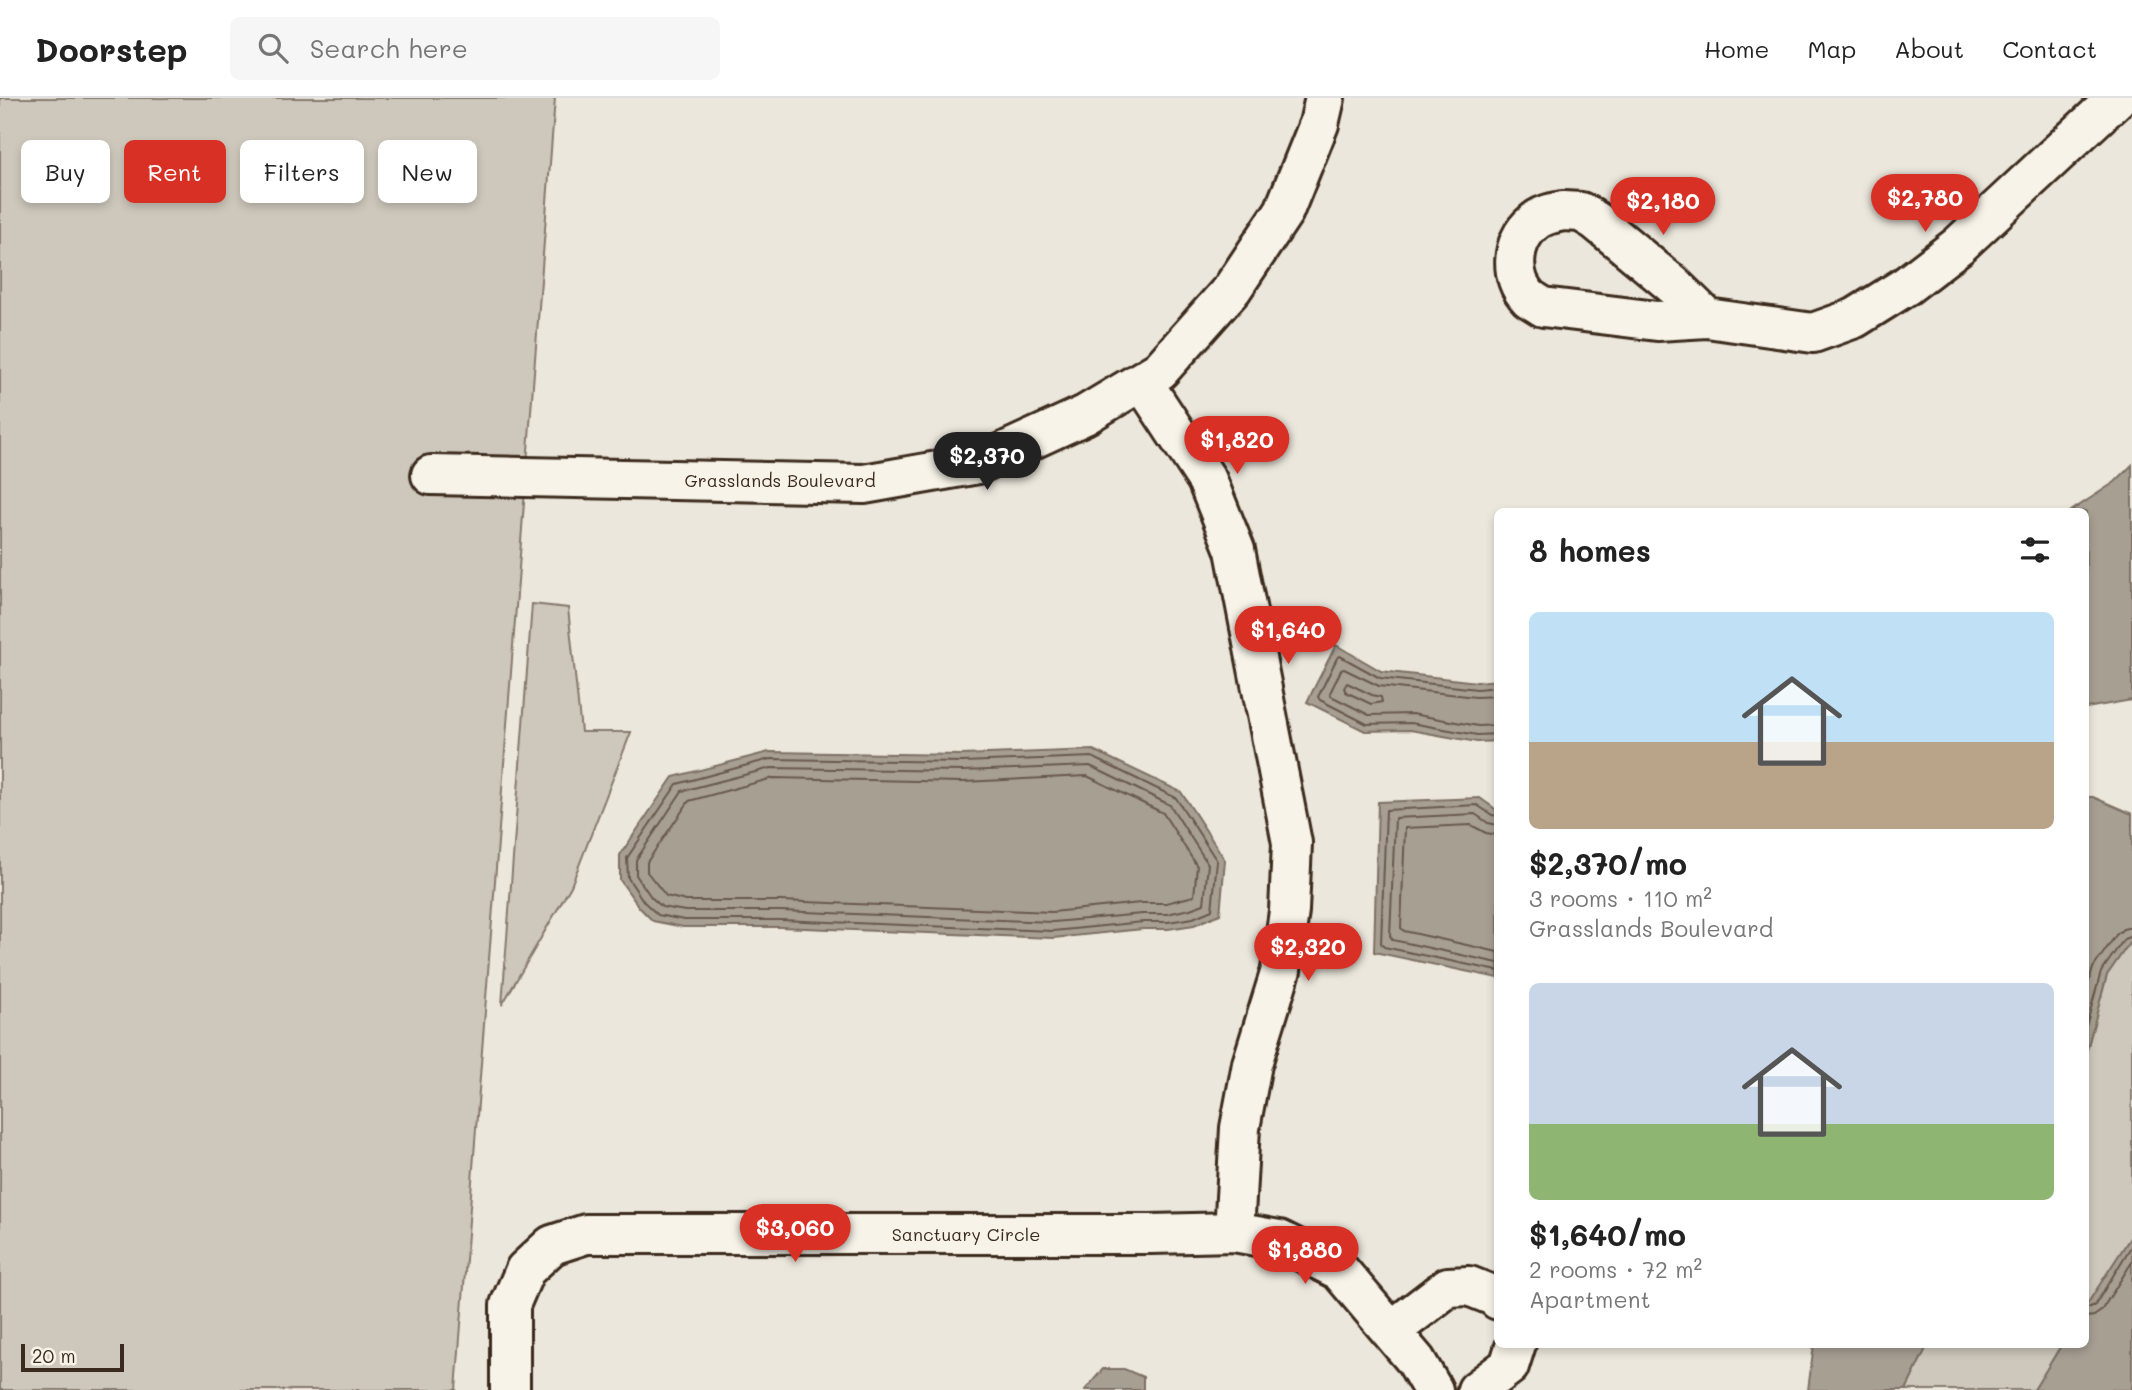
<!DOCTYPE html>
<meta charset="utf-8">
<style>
body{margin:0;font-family:Mali,sans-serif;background:#f6f6f6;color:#222;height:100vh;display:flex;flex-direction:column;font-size:26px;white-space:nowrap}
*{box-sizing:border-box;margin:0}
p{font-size:23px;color:#767676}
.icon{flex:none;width:38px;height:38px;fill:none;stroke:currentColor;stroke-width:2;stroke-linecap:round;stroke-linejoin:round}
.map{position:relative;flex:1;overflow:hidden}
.drawer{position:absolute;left:1494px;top:410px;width:595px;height:840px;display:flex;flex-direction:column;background:#fff;border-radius:10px;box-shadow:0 4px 10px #0003}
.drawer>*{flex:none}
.hud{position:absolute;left:21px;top:42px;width:665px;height:63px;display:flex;gap:14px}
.scale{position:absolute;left:21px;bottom:18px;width:103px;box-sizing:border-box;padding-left:7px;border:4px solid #3b2a1e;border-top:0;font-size:19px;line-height:24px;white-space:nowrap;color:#3b2a1e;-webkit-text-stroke:5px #f7f3e8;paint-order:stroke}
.price{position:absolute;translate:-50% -60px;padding:0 16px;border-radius:24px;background:#d93025;color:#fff;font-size:23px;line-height:46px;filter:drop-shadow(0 2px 4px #0008)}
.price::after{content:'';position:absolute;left:50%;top:42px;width:21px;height:16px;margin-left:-10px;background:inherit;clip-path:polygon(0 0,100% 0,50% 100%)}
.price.active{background:#222;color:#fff}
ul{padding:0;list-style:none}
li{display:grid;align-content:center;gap:14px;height:371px;padding:0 35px}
li span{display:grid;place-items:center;height:217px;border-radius:10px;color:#555}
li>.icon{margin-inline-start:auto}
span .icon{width:126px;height:126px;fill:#fffc;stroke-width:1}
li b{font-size:30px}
h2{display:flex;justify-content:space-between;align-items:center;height:84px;padding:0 35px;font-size:30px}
.chip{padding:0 24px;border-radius:10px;background:#fff;box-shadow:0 4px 10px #0003;font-size:24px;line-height:63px}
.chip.active{background:#d93025;color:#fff}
header{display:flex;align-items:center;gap:42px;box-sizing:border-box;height:98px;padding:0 35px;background:#fff;border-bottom:2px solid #e0e0e0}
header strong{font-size:33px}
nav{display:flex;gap:38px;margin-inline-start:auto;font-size:24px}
.search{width:490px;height:63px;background:#f6f6f6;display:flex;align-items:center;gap:18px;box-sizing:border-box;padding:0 24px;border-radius:10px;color:#767676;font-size:26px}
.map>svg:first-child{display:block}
.green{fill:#cec8bc;stroke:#84796d;stroke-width:2}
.water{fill:#a89f93;stroke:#7c7064;stroke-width:2}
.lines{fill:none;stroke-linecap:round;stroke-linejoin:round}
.shore{stroke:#67594d;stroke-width:2}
.minor-casing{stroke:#3b2a1e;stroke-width:44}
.minor{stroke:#f7f3e8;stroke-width:38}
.labels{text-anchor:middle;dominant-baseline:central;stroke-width:6;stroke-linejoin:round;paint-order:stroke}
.street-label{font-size:18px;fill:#3b2a1e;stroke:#f7f3e8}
</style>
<header>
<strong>Doorstep</strong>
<div class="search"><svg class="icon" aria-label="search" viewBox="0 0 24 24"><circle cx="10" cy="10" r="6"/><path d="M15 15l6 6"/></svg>Search here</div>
<nav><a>Home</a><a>Map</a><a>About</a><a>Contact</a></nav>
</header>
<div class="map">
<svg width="2132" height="1292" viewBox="0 0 2132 1292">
<rect width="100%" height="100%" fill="#ece7dc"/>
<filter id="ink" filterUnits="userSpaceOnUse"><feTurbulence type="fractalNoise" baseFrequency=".0143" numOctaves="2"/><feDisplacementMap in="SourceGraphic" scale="14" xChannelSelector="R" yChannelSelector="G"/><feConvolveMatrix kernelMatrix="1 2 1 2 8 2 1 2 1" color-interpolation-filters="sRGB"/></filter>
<g filter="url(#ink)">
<path class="green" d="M0 0H555L456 1292H0Z
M532 506 568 510 581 634H631L571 788 502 907Z
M2132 841V1137L2086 1208V955L2107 877Z
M1928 1246H2062L2034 1292H1906Z"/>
<path class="water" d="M2132 367V602L2086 610V413H2071L2115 384Z
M1336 547 1381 573 1477 584 1498 582V643L1477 644 1410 632 1365 633 1307 604Z
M1093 652 1181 694 1225 762 1220 816 1194 827 1168 831H1143L1053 840 780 829H683L653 823 639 809 620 782V757L673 679 769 654 962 657Z
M2086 699H2093L2132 716V841L2107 877 2086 955Z
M1480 700 1498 713V880L1374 854 1378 704Z
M2132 1137V1292H2034L2062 1246H2086V1208Z
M1814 1246H1928L1906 1292H1808Z
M1103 1271H1124L1143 1279V1292H1085Z"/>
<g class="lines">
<path class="shore" d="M1347 585 1372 597 1381 599 1382 604 1371 606 1346 594 1344 590Z
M1498 589 1477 591 1380 580 1340 558 1337 560 1318 599 1320 602 1367 626 1411 625 1477 637 1498 636
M1498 598 1476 599 1379 588 1344 571 1341 572 1330 595 1331 598 1369 617 1412 616 1478 628 1498 627
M1092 659 1176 700 1217 763 1212 812 1193 820 1168 824H1143L1053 833 780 822H684L658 817 644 804 628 780 627 760 677 686 770 661 963 664Z
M1090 668 1170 707 1208 766 1204 806 1190 811 1167 816H1142L1053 824 781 813H685L662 809 651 799 636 777V762L682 693 771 670 963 673Z
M1087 678 1163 715 1197 768 1194 798 1166 805H1141L1052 814 781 803H686L666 798 647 774V764L689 703 773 680 963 684Z
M1498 718 1492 717 1477 707 1386 712 1381 845 1384 849 1498 873
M1498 727 1488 725 1475 716 1395 720 1390 838 1393 842 1498 865
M1498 737 1486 735 1471 727 1405 730 1401 830 1404 833 1498 854
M2086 894 2093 870 2116 837 2123 831 2132 829
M2086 928 2101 874 2124 841 2132 838
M2086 1211 2095 1207 2132 1147
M2086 1219 2094 1218 2101 1213 2132 1164"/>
<defs>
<path id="minor" d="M1563 113 1581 114 1596 123 1672 186 1707 220 1657 223 1543 209C1539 206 1533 203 1529 200 1509 180 1511 143 1533 125 1541 117 1552 115 1563 113Z
M1707 220 1813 235 1855 220 1906 188 1958 148 2117 0
M1142 283 1207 382 1235 452 1292 745 1289 813 1281 872 1252 966 1240 1030 1234 1134
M431 377 864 386 978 366 1085 317 1160 272 1232 191 1284 113 1319 26 1325 0
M1391 1233 1448 1189 1469 1188 1494 1198 1498 1202
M510 1292V1207L525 1172 552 1147 586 1136H1151L1234 1134 1279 1142 1339 1172 1416 1263 1433 1292
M1477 1292 1509 1268 1516 1246"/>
</defs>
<use href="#minor" class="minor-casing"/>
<use href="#minor" class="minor"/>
</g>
</g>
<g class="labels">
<g class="street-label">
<text x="780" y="382">Grasslands Boulevard</text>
<text x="966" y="1136">Sanctuary Circle</text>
</g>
</g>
</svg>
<div class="scale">20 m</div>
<b class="price" style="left:1925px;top:136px">$2,780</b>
<b class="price" style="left:1663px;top:139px">$2,180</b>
<b class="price" style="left:1237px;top:378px">$1,820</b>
<b class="price active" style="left:987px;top:394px">$2,370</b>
<b class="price" style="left:1288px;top:568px">$1,640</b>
<b class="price" style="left:1308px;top:885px">$2,320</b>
<b class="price" style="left:795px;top:1166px">$3,060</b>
<b class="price" style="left:1305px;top:1188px">$1,880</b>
<div class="hud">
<a class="chip">Buy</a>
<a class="chip active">Rent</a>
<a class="chip">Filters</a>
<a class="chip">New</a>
</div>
<section class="drawer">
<h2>8 homes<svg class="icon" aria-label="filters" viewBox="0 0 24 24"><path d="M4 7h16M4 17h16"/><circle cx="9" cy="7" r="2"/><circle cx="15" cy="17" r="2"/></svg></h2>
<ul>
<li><span style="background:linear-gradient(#bfe0f5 60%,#b9a48a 0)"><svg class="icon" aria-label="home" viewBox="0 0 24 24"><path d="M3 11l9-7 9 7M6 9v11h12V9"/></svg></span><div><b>$2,370/mo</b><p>3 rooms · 110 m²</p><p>Grasslands Boulevard</p></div></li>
<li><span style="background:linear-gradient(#c9d6e8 65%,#8fb573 0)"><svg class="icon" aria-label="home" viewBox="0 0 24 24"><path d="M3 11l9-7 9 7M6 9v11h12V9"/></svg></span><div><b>$1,640/mo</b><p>2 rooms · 72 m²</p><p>Apartment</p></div></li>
</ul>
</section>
</div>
